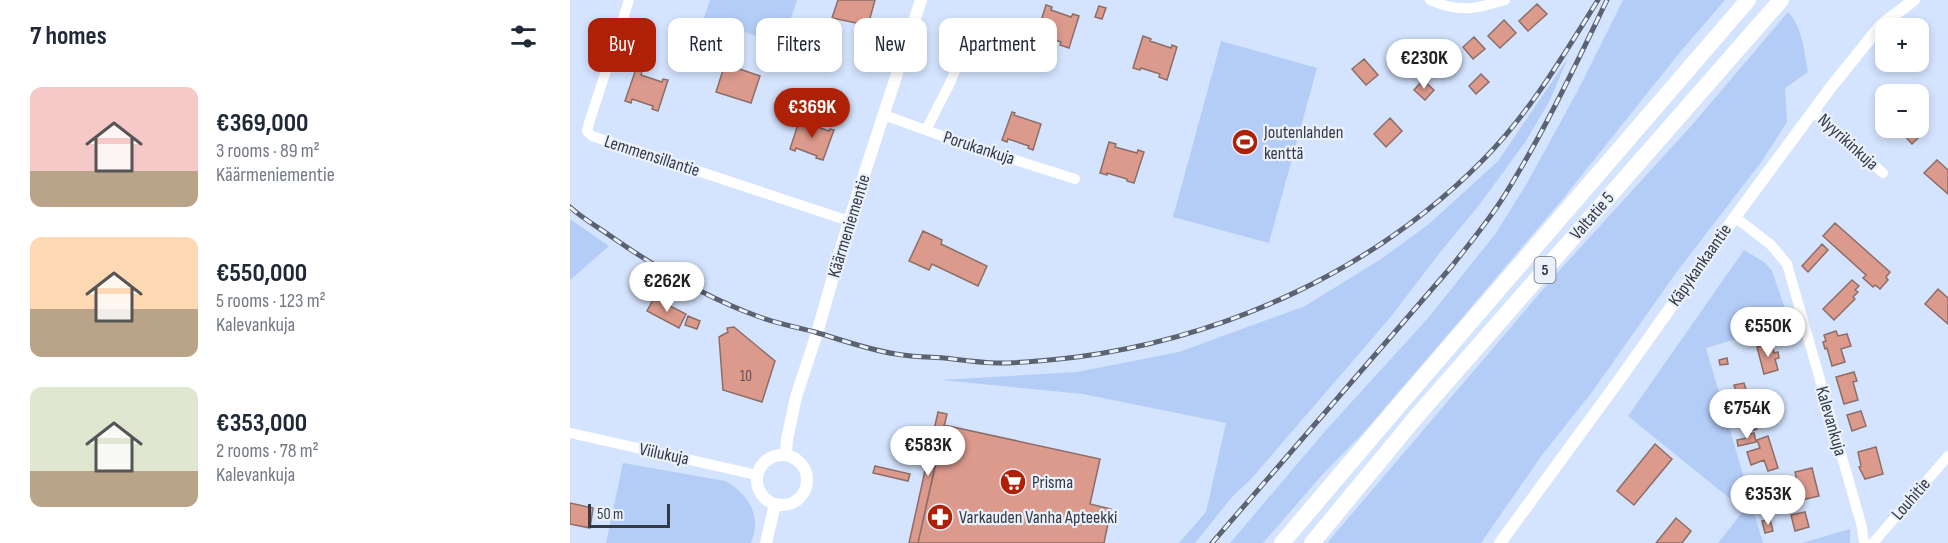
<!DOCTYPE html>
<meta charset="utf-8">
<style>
body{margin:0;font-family:"Sofia Sans Condensed",sans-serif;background:#f2f2f3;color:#1f2937;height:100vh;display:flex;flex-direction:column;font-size:22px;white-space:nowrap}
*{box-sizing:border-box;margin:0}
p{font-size:20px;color:#747a83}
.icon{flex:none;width:33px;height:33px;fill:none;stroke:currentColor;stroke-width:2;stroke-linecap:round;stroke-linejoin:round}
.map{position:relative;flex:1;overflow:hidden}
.details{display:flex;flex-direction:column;background:#fff;width:570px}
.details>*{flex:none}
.hud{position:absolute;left:18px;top:18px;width:570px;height:54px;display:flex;gap:12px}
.buttons{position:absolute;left:1305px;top:18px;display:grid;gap:12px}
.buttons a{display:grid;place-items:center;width:54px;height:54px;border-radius:12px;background:#fff;box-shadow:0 3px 9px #0003;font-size:30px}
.scale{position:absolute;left:18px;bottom:15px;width:82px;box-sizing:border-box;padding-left:6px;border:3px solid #353b46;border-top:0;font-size:16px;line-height:21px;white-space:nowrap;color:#353b46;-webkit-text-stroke:4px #eaf1fb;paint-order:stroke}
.price{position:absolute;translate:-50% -51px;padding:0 14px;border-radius:21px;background:#fff;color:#222;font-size:20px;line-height:39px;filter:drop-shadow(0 2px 3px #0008)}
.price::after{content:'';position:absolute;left:50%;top:36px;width:18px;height:14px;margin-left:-9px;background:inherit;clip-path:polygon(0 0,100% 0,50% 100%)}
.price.active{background:#af2107;color:#fff}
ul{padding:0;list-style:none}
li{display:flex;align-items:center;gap:18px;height:150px;padding:0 30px}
li span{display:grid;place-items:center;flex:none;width:168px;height:120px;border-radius:12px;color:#555}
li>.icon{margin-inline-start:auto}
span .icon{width:72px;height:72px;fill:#fffc;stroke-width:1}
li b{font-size:26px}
h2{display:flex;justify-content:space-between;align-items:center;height:72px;padding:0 30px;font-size:26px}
.pill{padding:0 21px;border-radius:12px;background:#fff;box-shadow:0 3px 9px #0003;font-size:21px;line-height:54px}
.pill.active{background:#af2107;color:#fff}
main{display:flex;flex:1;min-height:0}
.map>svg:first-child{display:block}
.green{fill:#b4cdf7}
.building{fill:#dc9a8d;stroke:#8c6e67;stroke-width:1.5}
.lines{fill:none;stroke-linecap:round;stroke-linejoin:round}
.minor{stroke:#fff;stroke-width:10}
.tertiary{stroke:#fff;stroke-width:12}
.trunk{stroke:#fff;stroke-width:16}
.rail-casing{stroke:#5b6372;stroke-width:5}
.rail{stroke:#eaf1fb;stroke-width:3;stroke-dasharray:9;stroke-linecap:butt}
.labels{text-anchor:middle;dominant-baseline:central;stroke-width:4.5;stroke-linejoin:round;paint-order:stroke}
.number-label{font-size:15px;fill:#5f5358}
.shield{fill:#eaf1fb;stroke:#6b727c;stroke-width:1.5}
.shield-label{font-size:16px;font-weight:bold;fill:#353b46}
.poi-label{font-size:18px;fill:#353b46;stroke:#eaf1fb;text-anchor:start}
.street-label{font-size:18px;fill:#353b46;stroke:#eaf1fb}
</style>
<main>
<section class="details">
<h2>7 homes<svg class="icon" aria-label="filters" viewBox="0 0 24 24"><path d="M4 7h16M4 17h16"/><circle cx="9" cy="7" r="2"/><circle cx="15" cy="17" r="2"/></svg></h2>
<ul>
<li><span style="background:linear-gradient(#f6c9c9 70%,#b9a48a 0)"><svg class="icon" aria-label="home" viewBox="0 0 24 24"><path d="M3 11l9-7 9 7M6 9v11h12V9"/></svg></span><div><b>€369,000</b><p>3 rooms · 89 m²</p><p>Käärmeniementie</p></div></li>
<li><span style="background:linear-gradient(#ffd9b3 60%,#b9a48a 0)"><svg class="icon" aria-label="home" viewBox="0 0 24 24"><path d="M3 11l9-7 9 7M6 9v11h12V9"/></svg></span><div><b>€550,000</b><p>5 rooms · 123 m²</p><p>Kalevankuja</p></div></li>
<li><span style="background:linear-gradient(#dfe7d0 70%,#b9a48a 0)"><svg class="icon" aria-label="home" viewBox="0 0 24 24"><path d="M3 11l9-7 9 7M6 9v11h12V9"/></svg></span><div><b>€353,000</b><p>2 rooms · 78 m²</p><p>Kalevankuja</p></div></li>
</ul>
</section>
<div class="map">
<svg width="1378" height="543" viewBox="0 0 1378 543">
<rect width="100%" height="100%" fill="#d4e4fe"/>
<path class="green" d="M140 0H227L212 45 134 18Z
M1053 0H1155L1111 51 991 201 891 319 794 432 752 475 693 543H660L756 430 859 317 926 233 956 185 1008 90Z
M1218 12C1233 28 1234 51 1238 72L1215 88 1217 122 1192 161 1106 273 1022 392 972 455 911 543H757L987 273 1122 125Z
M651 41 747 68 699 243 603 217Z
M998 58 980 100 956 141 910 204 872 250 819 319 682 478 662 497 625 543H609L636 512 656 423 513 394 371 380 507 372 609 352 735 306 811 259 859 224 928 161Z
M0 219 39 246 0 280Z
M1174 250 1194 262 1202 271 1220 323 1136 348 1193 543H1148L1174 510 1058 416Z
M53 463 155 481C179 494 192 516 181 543H36Z
M1280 529V543H1232Z"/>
<path class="building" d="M268 0H305L297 29 290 27 291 24 262 18Z
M967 4 977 14 958 31 949 21Z
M476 5 482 7 481 10 501 17 503 14 509 16 499 48 490 45 491 42 472 36 471 38 466 37Z
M529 6 536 8 532 19 525 17Z
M934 20 946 33 930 48 918 36Z
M573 36 581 39 580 41 601 48 602 45 607 47 597 80 589 77 590 74 571 68 570 70 563 68Z
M904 37 915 49 903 59 893 47Z
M794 59 808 75 796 85 782 69Z
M155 64 190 76 181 103 146 92Z
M66 69 72 71 71 75 92 82 93 79 98 80 88 111 82 109 83 106 62 99 61 103 55 101Z
M911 74 919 82 906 94 899 86Z
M853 80 864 90 855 100 844 90Z
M442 112 445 113 444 115 471 124 463 150 458 148 459 146 438 139 437 142 432 140Z
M230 118 238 121 237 123 259 131 260 129 264 130 253 160 246 158 247 156 226 148 225 151 220 149Z
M820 118 832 131 816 147 804 134Z
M1340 129 1348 138 1342 144 1334 135Z
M539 142 546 144 545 147 567 153 568 150 574 152 564 183 557 181V179L537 173V175L530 173Z
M1367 160 1378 170V194L1354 173Z
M1265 223 1320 272 1316 277 1318 280 1310 289 1305 285 1303 287 1293 278 1296 275 1253 236Z
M353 231 372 240 371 244 417 266 408 286 362 264 359 270 339 261Z
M1252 244 1258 250 1238 272 1232 266Z
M1282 280 1289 286 1285 290 1288 292 1283 297 1285 299 1264 320 1253 309Z
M1368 289 1378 298V324L1355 304Z
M84 298 116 314 109 328 77 311Z
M118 316 130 321 127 329 115 325Z
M164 327 205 361 192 402 153 390 149 337 158 332 157 328Z
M1266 331 1268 336 1277 334 1281 346 1271 349 1275 362 1262 366 1257 348 1255 349 1253 342 1256 341 1254 335Z
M1202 343 1204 353 1208 352 1209 358 1205 359 1208 370 1194 374 1187 347Z
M1157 358 1158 364 1150 365 1149 360Z
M1284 372 1287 381 1283 382 1288 400 1274 404 1266 377Z
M1174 383 1176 390 1166 392 1164 385Z
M1183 399 1188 415 1174 418 1170 403Z
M1291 411 1296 426 1282 431 1277 415Z
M368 412 377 414 348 543H339Z
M1185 424 1187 429 1178 432 1176 427Z
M374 425 530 459 520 504 541 509 534 543H348Z
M1184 433 1186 442 1168 446 1167 440 1177 438 1176 435Z
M1198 436 1208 468 1198 471 1194 460 1181 465 1177 452 1190 448 1187 440Z
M1085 444 1102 459 1064 505 1047 491Z
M1306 447 1313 474 1295 479 1289 467 1291 466 1288 452Z
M305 466 340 474 338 481 303 473Z
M1242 468 1249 496 1232 500 1225 472Z
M0 503 23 508 20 528 0 524Z
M1235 512 1239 527 1225 531 1221 515Z
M1106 518 1121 531 1112 543H1086Z
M1200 519 1203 531 1195 533 1192 521Z"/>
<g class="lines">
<path class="minor" d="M59 0 19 123 17 131 22 136 279 221
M860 0C889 13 906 9 935 0
M1243 111 1313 173
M314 115 386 141 505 179
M356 130 381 81 397 40
M1165 217 1201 245 1217 264 1292 527 1294 543
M0 433 187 475
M1303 543 1378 456"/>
<path class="tertiary" d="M216 454 217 439 226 397 247 333 279 221 351 0
M187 480a25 25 0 1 1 50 0a25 25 0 1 1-50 0Z
M196 543 205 504
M930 543 1047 383 1165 217 1261 87 1311 25 1344 0"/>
<path class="trunk" d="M712 543 830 404 1178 0
M742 543 846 417 1211 0"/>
<defs>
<path id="rail" d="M0 207C12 218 26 226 39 235 85 267 134 297 187 316 205 323 226 327 245 332 272 340 299 350 326 354 342 357 359 357 374 358 392 360 411 363 429 363 455 363 481 360 507 357 657 337 804 270 912 161 959 114 993 56 1028 0
M642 543 882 266C902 240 923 216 939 188 976 128 1006 64 1037 0"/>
</defs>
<use href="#rail" class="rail-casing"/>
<use href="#rail" class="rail"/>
</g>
<defs>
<symbol id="stadium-disc" viewBox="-11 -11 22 22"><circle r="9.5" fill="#af2107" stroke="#eaf1fb"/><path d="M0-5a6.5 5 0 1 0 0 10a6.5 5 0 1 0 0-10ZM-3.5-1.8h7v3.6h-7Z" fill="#fff"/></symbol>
<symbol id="supermarket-disc" viewBox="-11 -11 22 22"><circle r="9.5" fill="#af2107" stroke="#eaf1fb"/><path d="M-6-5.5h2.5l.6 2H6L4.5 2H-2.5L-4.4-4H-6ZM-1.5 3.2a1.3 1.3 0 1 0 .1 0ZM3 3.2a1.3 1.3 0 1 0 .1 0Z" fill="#fff"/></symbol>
<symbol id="pharmacy-disc" viewBox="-11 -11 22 22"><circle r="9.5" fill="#af2107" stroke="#eaf1fb"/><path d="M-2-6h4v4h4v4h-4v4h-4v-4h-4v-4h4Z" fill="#fff"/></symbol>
</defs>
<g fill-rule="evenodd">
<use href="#stadium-disc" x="660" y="127" width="30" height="30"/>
<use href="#supermarket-disc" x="428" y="467" width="30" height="30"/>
<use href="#pharmacy-disc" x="355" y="502" width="30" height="30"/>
</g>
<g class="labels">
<g class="number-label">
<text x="176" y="376">10</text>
</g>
<rect class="shield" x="964.5" y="257" width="21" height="26" rx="4.5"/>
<g class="shield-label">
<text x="975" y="270">5</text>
</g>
<g class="poi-label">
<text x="694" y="132">Joutenlahden<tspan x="694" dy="21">kenttä</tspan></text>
<text x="462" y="482">Prisma</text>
<text x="389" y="517">Varkauden Vanha Apteekki</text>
</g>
<g class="street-label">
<text transform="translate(1278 142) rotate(42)">Nyyrikinkuja</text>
<text transform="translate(409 148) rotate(18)">Porukankuja</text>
<text transform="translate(82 156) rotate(18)">Lemmensillantie</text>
<text transform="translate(1022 216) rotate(-49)">Valtatie 5</text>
<text transform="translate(279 226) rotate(-73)">Käärmeniementie</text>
<text transform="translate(1130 265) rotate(-55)">Käpykankaantie</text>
<text transform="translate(1261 421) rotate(74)">Kalevankuja</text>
<text transform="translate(94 454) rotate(12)">Viilukuja</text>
<text transform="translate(1341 499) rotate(-49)">Louhitie</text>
</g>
</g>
</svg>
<div class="buttons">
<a>+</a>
<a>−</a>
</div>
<div class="scale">50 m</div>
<b class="price" style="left:854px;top:90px">€230K</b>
<b class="price active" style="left:242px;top:139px">€369K</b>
<b class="price" style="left:97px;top:313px">€262K</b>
<b class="price" style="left:1198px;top:358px">€550K</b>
<b class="price" style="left:1177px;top:440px">€754K</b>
<b class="price" style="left:358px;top:477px">€583K</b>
<b class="price" style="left:1198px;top:526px">€353K</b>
<div class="hud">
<a class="pill active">Buy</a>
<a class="pill">Rent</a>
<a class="pill">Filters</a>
<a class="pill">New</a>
<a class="pill">Apartment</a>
</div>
</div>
</main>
